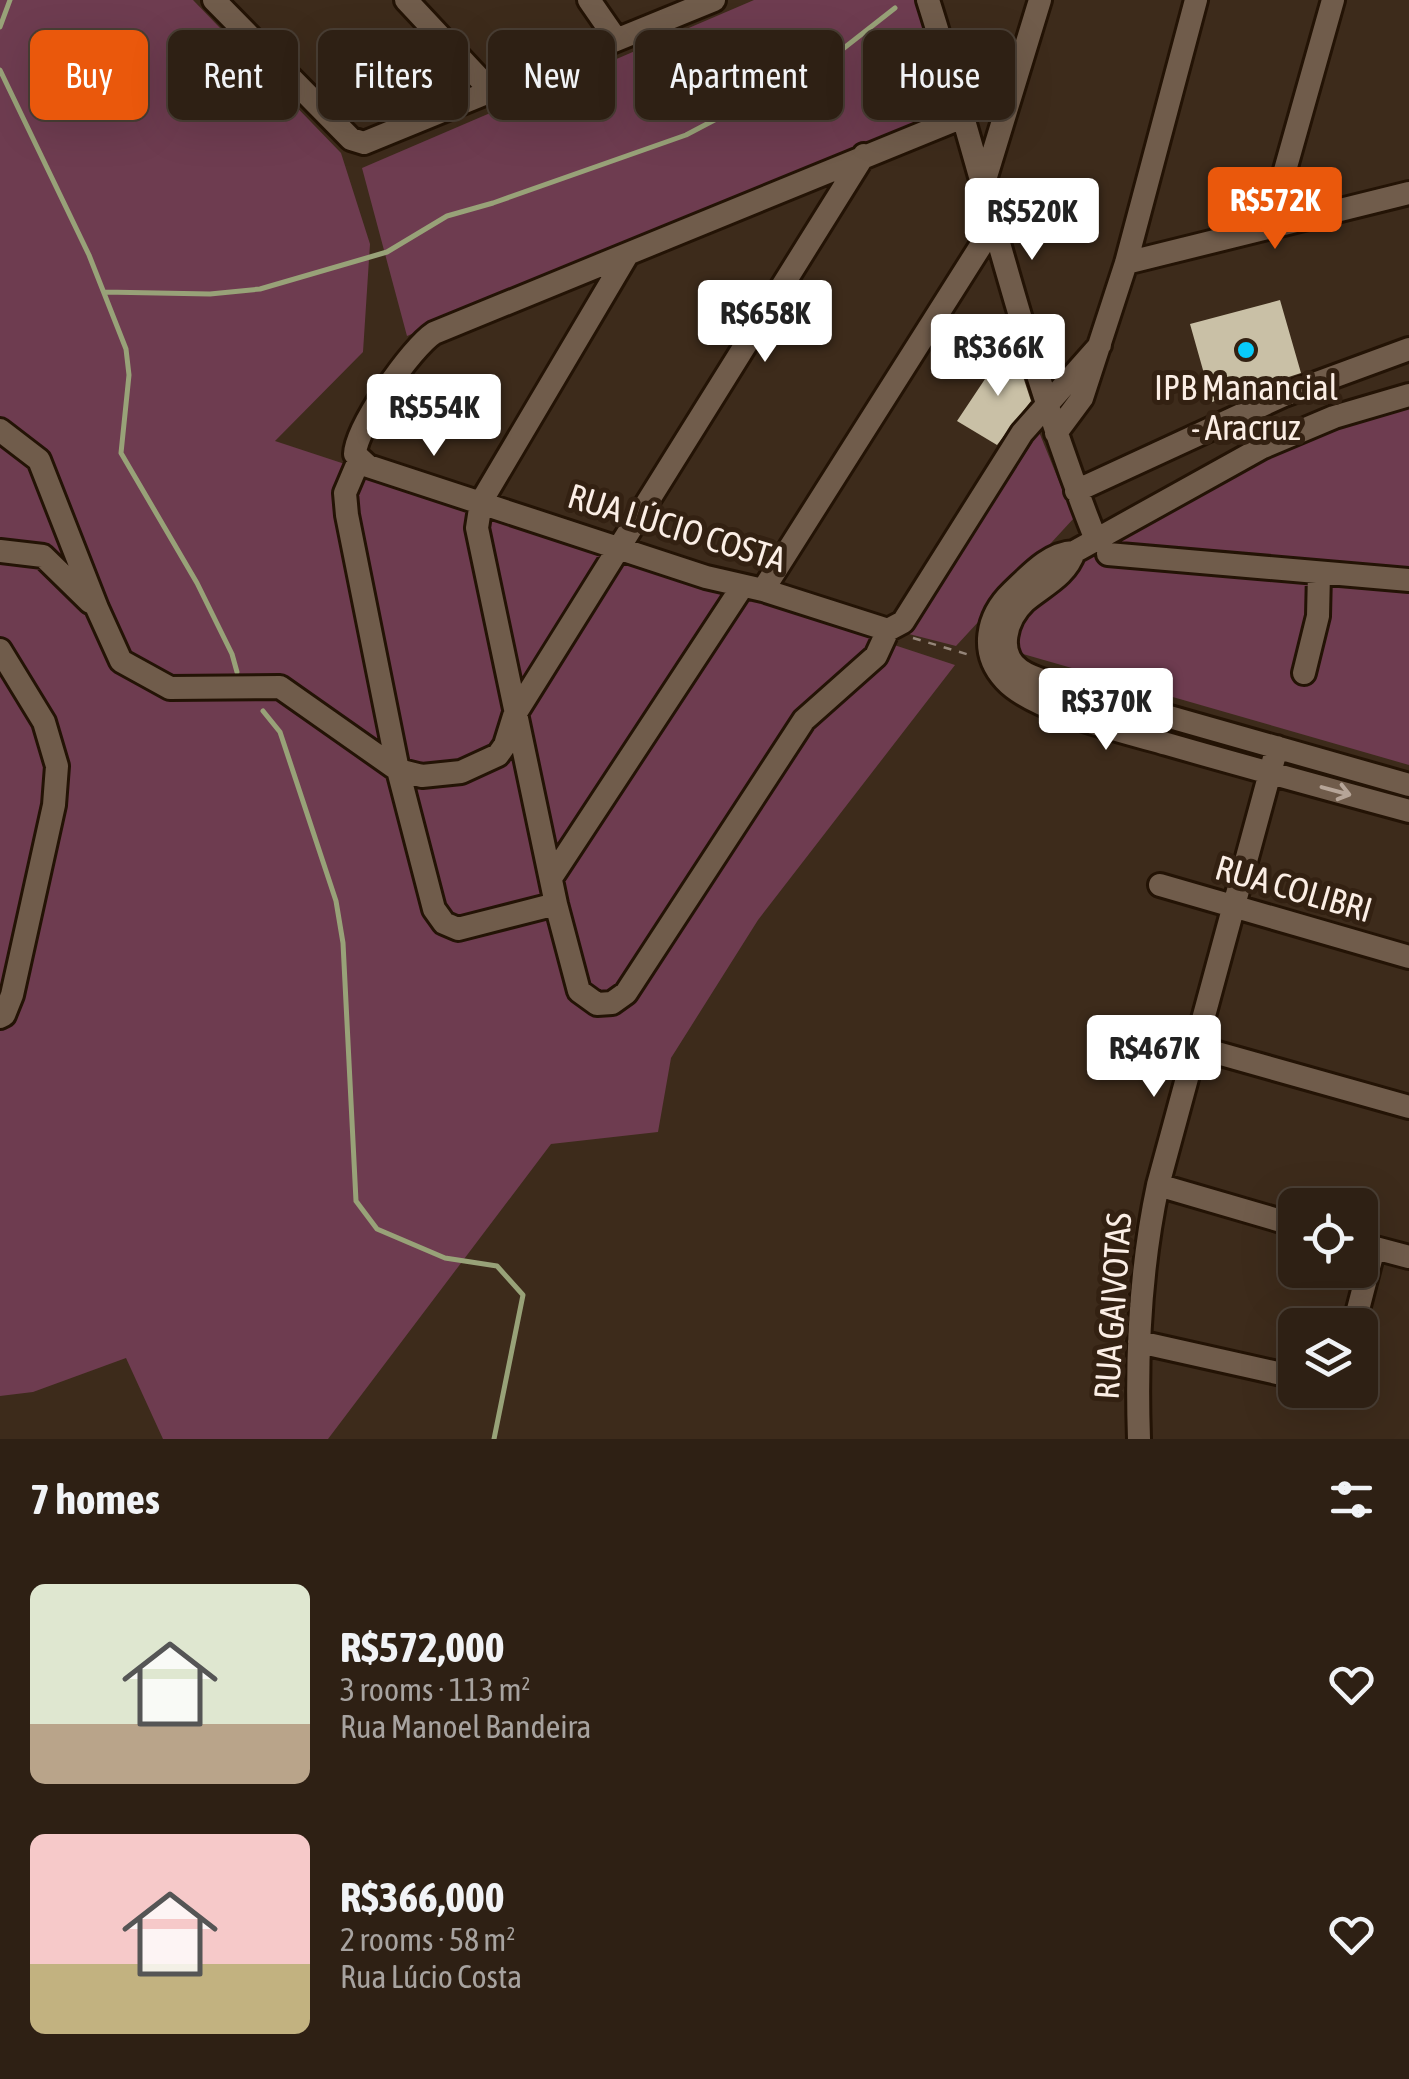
<!DOCTYPE html>
<meta charset="utf-8">
<style>
body{margin:0;font-family:"Asap Condensed",sans-serif;background:#36281d;color:#f1f3f6;height:100vh;display:flex;flex-direction:column;font-size:38px;white-space:nowrap}
*{box-sizing:border-box;margin:0}
p{font-size:32px;color:#a7a3a0}
.icon{flex:none;width:55px;height:55px;fill:none;stroke:currentColor;stroke-width:2;stroke-linecap:round;stroke-linejoin:round}
.map{position:relative;height:1439px;overflow:hidden}
.drawer{display:flex;flex-direction:column;background:#2e2014;flex:1}
.drawer>*{flex:none}
.top-card{position:absolute;left:30px;top:30px;width:1350px;height:90px;display:flex;gap:20px}
.tools{position:absolute;left:1278px;top:1188px;display:grid;gap:20px}
.tools a{display:grid;place-items:center;width:100px;height:100px;border-radius:15px;background:#2e2014;box-shadow:0 10px 40px #0002,0 0 0 2px #493e34;font-size:50px}
.price{position:absolute;translate:-50% -85px;padding:0 22px;border-radius:10px;background:#fff;color:#222;font-size:32px;line-height:65px;filter:drop-shadow(0 2px 5px #0008)}
.price::after{content:'';position:absolute;left:50%;top:60px;width:30px;height:22px;margin-left:-15px;background:inherit;clip-path:polygon(0 0,100% 0,50% 100%)}
.price.on{background:#ea580c;color:#fff}
ul{padding:0;list-style:none}
li{display:flex;align-items:center;gap:30px;height:250px;padding:0 30px}
li span{display:grid;place-items:center;flex:none;width:280px;height:200px;border-radius:15px;color:#555}
li>.icon{margin-inline-start:auto}
span .icon{width:120px;height:120px;fill:#fffc;stroke-width:1}
li b{font-size:42px}
h2{display:flex;justify-content:space-between;align-items:center;height:120px;padding:0 30px;font-size:42px}
.chip{padding:0 35px;border-radius:15px;background:#2e2014;box-shadow:0 10px 40px #0002,0 0 0 2px #493e34;font-size:35px;line-height:90px}
.chip.on{background:#ea580c;color:#fff}
.map>svg:first-child{display:block}
.green{fill:#6e3c50}
.lines{fill:none;stroke-linecap:round;stroke-linejoin:round}
.stream{stroke:#98a278;stroke-width:5}
.building{fill:#c9c0a6}
.minor-casing{stroke:#231305;stroke-width:28}
.path{stroke:#958579;stroke-width:2.5;stroke-dasharray:8 8;stroke-linecap:butt}
.minor{stroke:#705c4b;stroke-width:22}
.oneway{stroke:#b6a598}
.poi-dot{fill:#08cbfa;stroke:#332112;stroke-width:4}
.labels{text-anchor:middle;dominant-baseline:central;stroke-width:10;stroke-linejoin:round;paint-order:stroke}
.poi-label{font-size:35px;fill:#fbeee5;stroke:#332112}
.street-label{font-size:35px;fill:#fbeee5;stroke:#332112}
</style>
<div class="map">
<svg width="1409" height="1439" viewBox="0 0 1409 1439">
<rect width="100%" height="100%" fill="#3d2b1b"/>
<path class="green" d="M0 0H193L341 153 370 244 363 352 275 441 955 665 758 920 671 1058 658 1132 551 1144 328 1439H163L126 1358 33 1392 0 1396Z
M754 0H918L952 110 407 336 362 168Z
M1409 399V765L1023 654 1012 647 1011 606 1218 469Z
M1039 432 1074 518 956 646 909 634Z"/>
<g class="lines">
<path class="stream" d="M0 27 10 0
M0 70 89 255 126 349 129 375 121 453 197 583 232 654 237 672
M104 292 210 294 260 289 387 252 447 216 493 203 686 135 830 59 895 8
M263 711 280 732 336 901 343 943 356 1201 377 1229 445 1258 497 1266 523 1295 494 1439"/>
</g>
<path class="building" d="M1280 300 1301 373 1212 402 1190 324Z
M1011 340 1031 401 997 445 957 421Z"/>
<g class="lines">
<defs>
<path id="minor" d="M214 0 351 139 364 143 714 0
M406 0 493 93
M589 0 616 39
M928 0C985 180 1026 365 1096 540
M965 116 434 333C411 348 356 427 355 454L368 466 706 577 763 590 888 630 903 622 1022 433 1100 345
M984 183 1040 0
M1269 227 1333 0
M626 257 481 502 477 528 556 904 579 991 597 1004 612 1003 626 993 804 720 876 656 888 630
M1126 263 1409 193
M1409 395 1334 417 1263 447 1074 552C1049 553 1030 575 1012 592 987 616 979 652 1005 680 1033 711 1125 732 1167 744 1247 767 1328 789 1409 811
M0 430 39 460 97 608 121 661 170 688 280 687 398 770 422 776 461 772 498 755 505 745 514 716 864 155
M1056 433 1082 398 1126 263 1196 0
M359 460 345 493 347 515 398 770 434 909 444 923 458 929 556 904
M1076 491 1284 395 1409 349
M0 551 43 556 90 602
M1074 552C1066 576 1044 585 1025 601 1006 619 996 653 1020 670 1031 678 1045 681 1057 685L1409 785
M1108 554 1409 580
M763 590 994 225
M0 650 44 722 57 766 54 805 12 995 4 1015 0 1017
M1304 673 1318 616 1319 573
M551 878 742 587
M1160 885 1409 957
M1196 1047 1409 1107
M1158 1185 1295 1225
M1360 1244 1409 1257
M1354 1325 1374 1248
M1139 1342 1295 1377
M1139 1439C1136 1353 1140 1269 1158 1185L1277 747"/>
</defs>
<use href="#minor" class="minor-casing"/>
<path class="path" d="M913 638 973 656"/>
<use href="#minor" class="minor"/>
</g>
<defs><path id="oneway-shaft" d="M-6 0H5M1.5-3L5.5 0L1.5 3" fill="none" stroke-width="1.6" stroke-linecap="round" stroke-linejoin="round" transform="scale(2.5)"/></defs>
<use class="oneway" href="#oneway-shaft" transform="translate(1336 791) rotate(15)"/>
<circle class="poi-dot" cx="1246" cy="350" r="10"/>
<g class="labels">
<g class="poi-label">
<text x="1246" y="387">IPB Manancial<tspan x="1246" dy="40">- Aracruz</tspan></text>
</g>
<g class="street-label">
<text transform="translate(677 527) rotate(17)">RUA LÚCIO COSTA</text>
<text transform="translate(1294 888) rotate(16)">RUA COLIBRI</text>
<text transform="translate(1112 1306) rotate(-86)">RUA GAIVOTAS</text>
</g>
</g>
</svg>
<div class="tools">
<a><svg class="icon" aria-label="locate" viewBox="0 0 24 24"><circle cx="12" cy="12" r="6"/><path d="M12 2v4M12 18v4M2 12h4M18 12h4"/></svg></a>
<a><svg class="icon" aria-label="layers" viewBox="0 0 24 24"><path d="M12 4l9 5-9 5-9-5zM3 14l9 5 9-5"/></svg></a>
</div>
<b class="price on" style="left:1275px;top:252px">R$572K</b>
<b class="price" style="left:1032px;top:263px">R$520K</b>
<b class="price" style="left:765px;top:365px">R$658K</b>
<b class="price" style="left:998px;top:399px">R$366K</b>
<b class="price" style="left:434px;top:459px">R$554K</b>
<b class="price" style="left:1106px;top:753px">R$370K</b>
<b class="price" style="left:1154px;top:1100px">R$467K</b>
<div class="top-card">
<a class="chip on">Buy</a>
<a class="chip">Rent</a>
<a class="chip">Filters</a>
<a class="chip">New</a>
<a class="chip">Apartment</a>
<a class="chip">House</a>
</div>
</div>
<section class="drawer">
<h2>7 homes<svg class="icon" aria-label="filters" viewBox="0 0 24 24"><path d="M4 7h16M4 17h16"/><circle cx="9" cy="7" r="2"/><circle cx="15" cy="17" r="2"/></svg></h2>
<ul>
<li><span style="background:linear-gradient(#dfe7d0 70%,#b9a48a 0)"><svg class="icon" aria-label="home" viewBox="0 0 24 24"><path d="M3 11l9-7 9 7M6 9v11h12V9"/></svg></span><div><b>R$572,000</b><p>3 rooms · 113 m²</p><p>Rua Manoel Bandeira</p></div><svg class="icon" aria-label="heart" viewBox="0 0 24 24"><path d="M12 20l-8-8c-3-5 5-10 8-4 3-6 11-1 8 4z"/></svg></li>
<li><span style="background:linear-gradient(#f6c9c9 65%,#c2b280 0)"><svg class="icon" aria-label="home" viewBox="0 0 24 24"><path d="M3 11l9-7 9 7M6 9v11h12V9"/></svg></span><div><b>R$366,000</b><p>2 rooms · 58 m²</p><p>Rua Lúcio Costa</p></div><svg class="icon" aria-label="heart" viewBox="0 0 24 24"><path d="M12 20l-8-8c-3-5 5-10 8-4 3-6 11-1 8 4z"/></svg></li>
</ul>
</section>
